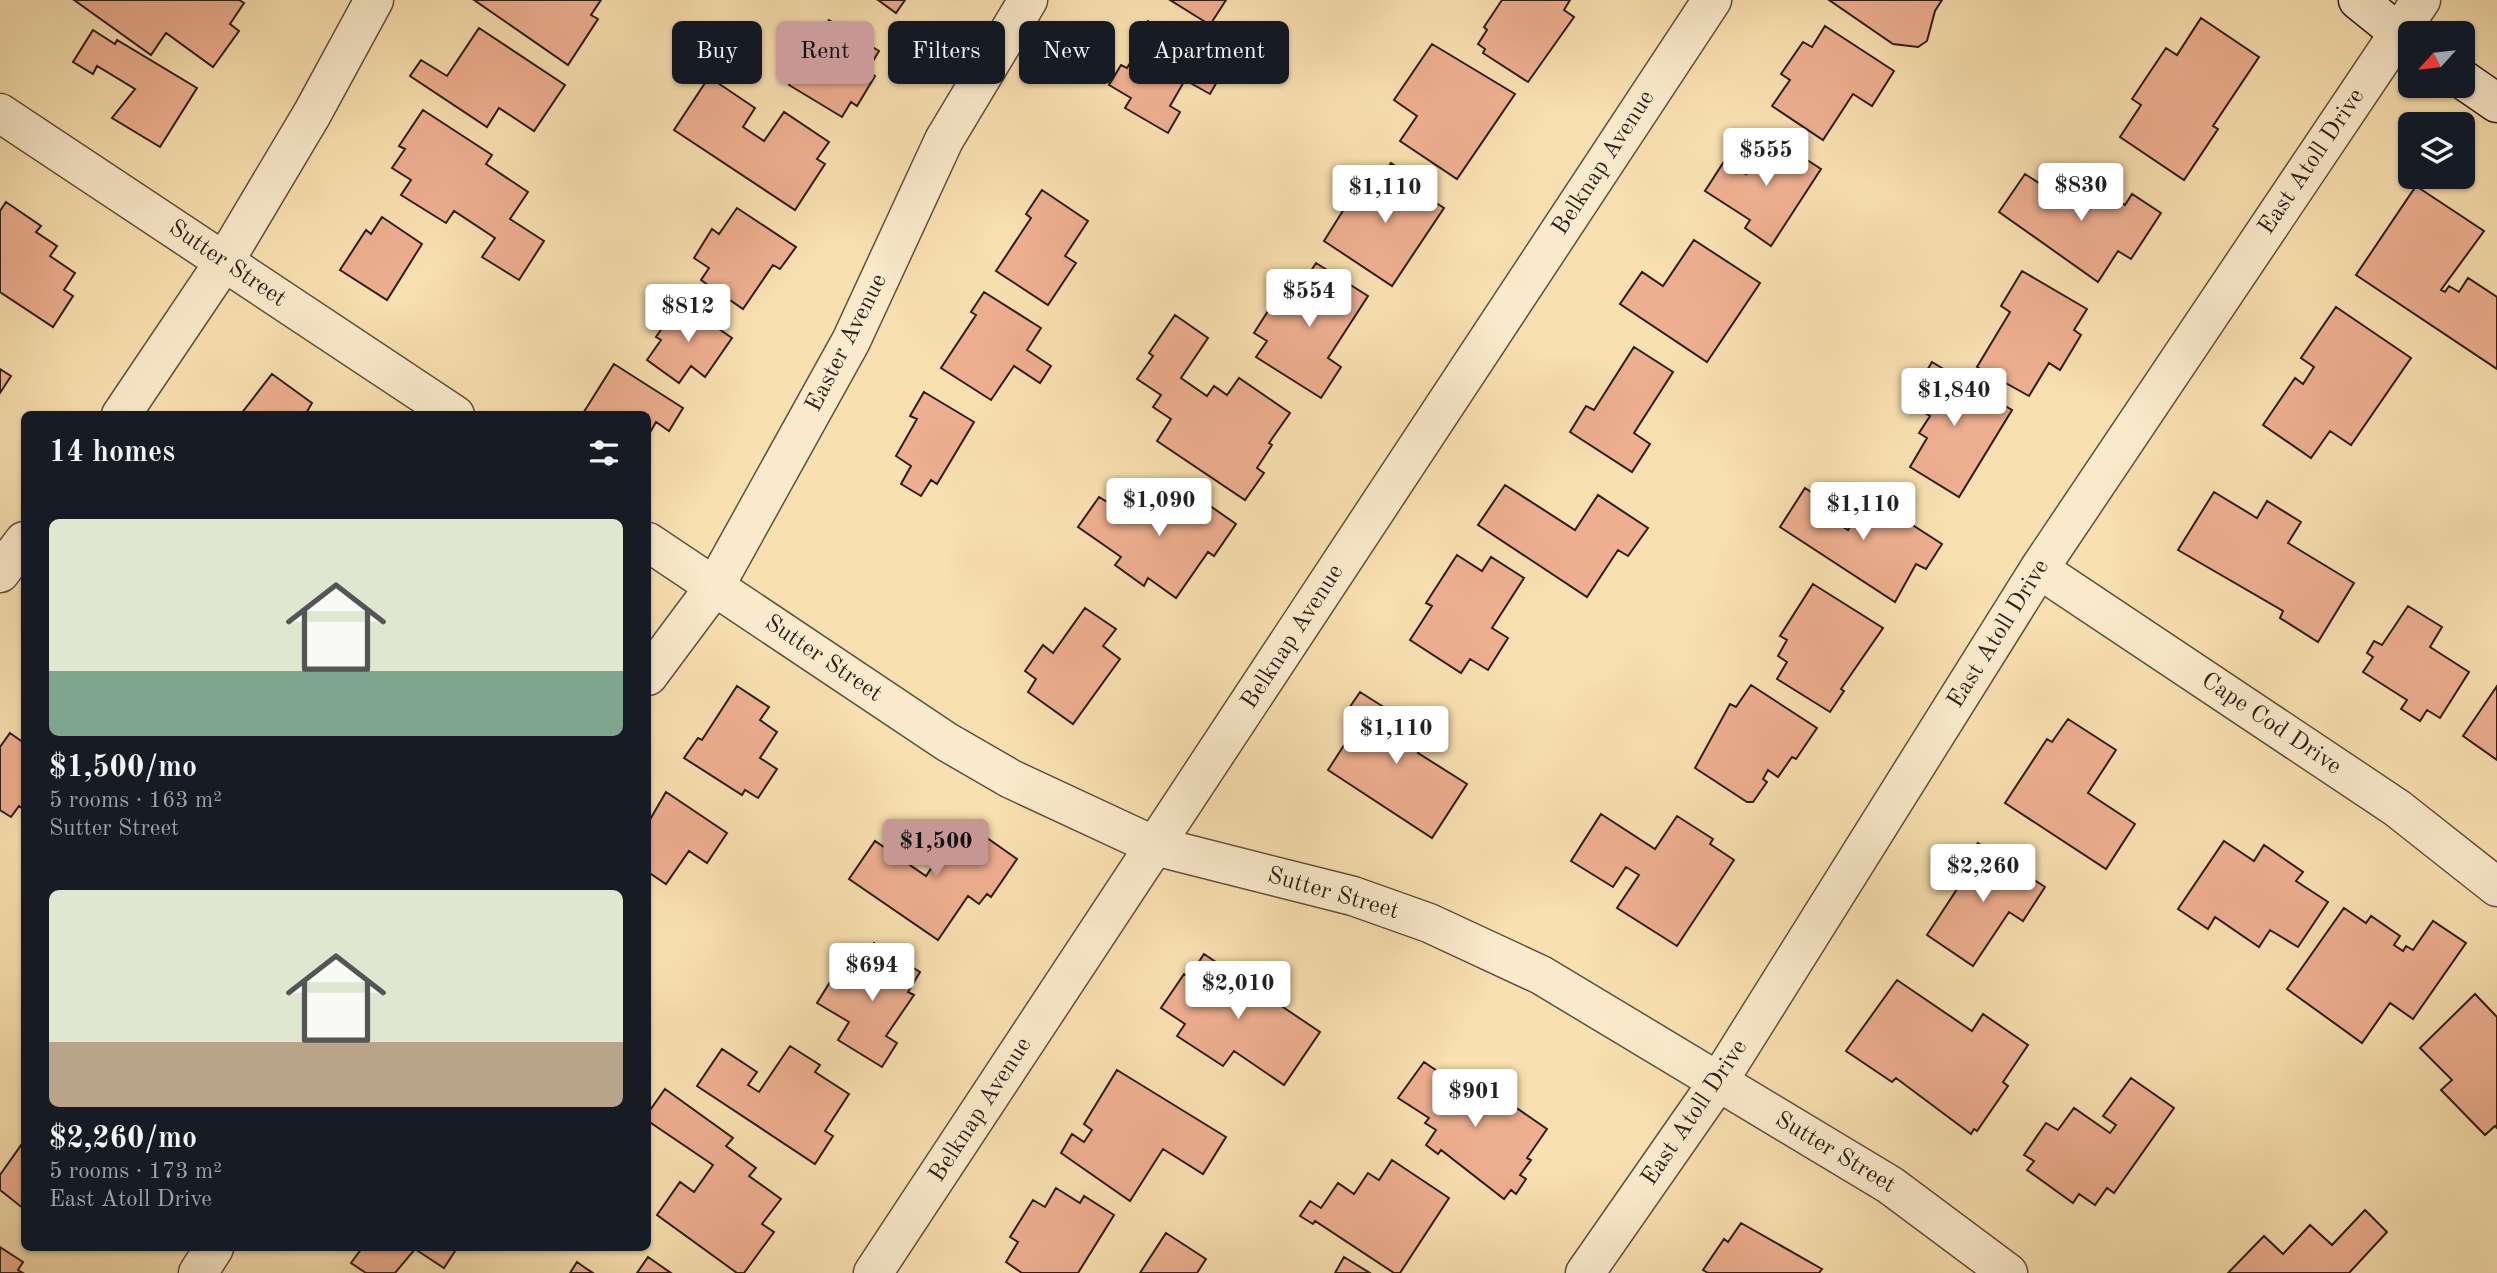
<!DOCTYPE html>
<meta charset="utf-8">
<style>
body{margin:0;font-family:"Old Standard TT",serif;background:#242831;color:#f1f3f6;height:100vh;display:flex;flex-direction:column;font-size:26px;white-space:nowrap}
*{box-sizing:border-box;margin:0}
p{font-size:23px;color:#9ea1a6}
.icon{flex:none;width:38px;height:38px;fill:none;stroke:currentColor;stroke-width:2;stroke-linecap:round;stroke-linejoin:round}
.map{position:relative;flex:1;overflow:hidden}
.drawer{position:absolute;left:21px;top:411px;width:630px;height:840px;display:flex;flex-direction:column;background:#171b24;border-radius:10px;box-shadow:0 2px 5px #0004}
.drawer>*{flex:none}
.hud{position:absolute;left:672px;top:21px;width:665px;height:63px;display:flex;gap:14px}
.needle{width:46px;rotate:243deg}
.fabs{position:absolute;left:2398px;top:21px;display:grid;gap:14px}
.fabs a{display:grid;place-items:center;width:77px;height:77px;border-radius:10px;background:#171b24;box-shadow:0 2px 5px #0004;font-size:35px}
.price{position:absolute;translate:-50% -60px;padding:0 16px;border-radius:7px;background:#fff;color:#222;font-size:23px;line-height:46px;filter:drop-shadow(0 2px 4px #0008)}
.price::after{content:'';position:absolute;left:50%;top:42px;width:21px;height:16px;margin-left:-10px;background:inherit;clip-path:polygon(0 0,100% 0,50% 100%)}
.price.selected{background:#c59692;color:#111}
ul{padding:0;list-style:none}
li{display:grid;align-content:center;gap:14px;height:371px;padding:0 28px}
li span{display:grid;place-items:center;height:217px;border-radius:10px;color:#555}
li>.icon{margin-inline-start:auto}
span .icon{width:126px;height:126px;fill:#fffc;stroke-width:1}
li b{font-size:30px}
h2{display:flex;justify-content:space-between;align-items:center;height:84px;padding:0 28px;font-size:30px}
.pill{padding:0 24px;border-radius:10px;background:#171b24;box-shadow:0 2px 5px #0004;font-size:24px;line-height:63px}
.pill.selected{background:#c59692;color:#111}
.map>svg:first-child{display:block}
.building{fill:#eeaf90;stroke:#2e1d15;stroke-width:2}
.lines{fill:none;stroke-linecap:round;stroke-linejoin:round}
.street-casing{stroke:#614e3c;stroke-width:41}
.secondary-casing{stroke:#2e1d15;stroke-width:41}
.street{stroke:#fbebcc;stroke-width:38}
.secondary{stroke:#fbebcc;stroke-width:38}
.labels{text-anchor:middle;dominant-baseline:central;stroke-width:5;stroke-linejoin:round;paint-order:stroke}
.street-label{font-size:24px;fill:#2e1d15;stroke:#fbebcc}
</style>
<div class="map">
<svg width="2497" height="1273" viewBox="0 0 2497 1273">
<rect width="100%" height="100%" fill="#f9e0b0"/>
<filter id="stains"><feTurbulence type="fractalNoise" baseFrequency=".00286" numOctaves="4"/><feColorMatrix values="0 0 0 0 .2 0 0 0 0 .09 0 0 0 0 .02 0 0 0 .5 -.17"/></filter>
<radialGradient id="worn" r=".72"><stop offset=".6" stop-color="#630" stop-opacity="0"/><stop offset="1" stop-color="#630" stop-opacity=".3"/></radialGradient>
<path class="building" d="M74 0H239L244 3 230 24 239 31 213 67 166 33 151 55Z
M474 0H601L591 15 598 19 568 65Z
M878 0H905L896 13Z
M1170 0H1226L1210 25Z
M1502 0H1570L1564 10 1574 17 1528 82 1483 53 1485 49 1478 44 1487 30 1484 27Z
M1829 0H1942L1935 11 1927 41 1918 47 1893 44Z
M2201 18 2259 57 2213 126 2218 129 2184 180 2120 137 2141 105 2132 99 2166 48 2177 55Z
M829 20 879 51 867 71 875 76 857 106 851 102 842 117 789 85Z
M1148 21 1226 66 1210 94 1185 80 1170 106 1180 112 1168 133 1125 108 1131 98 1109 85 1121 65 1127 68 1135 55 1130 52Z
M1825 26 1894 71 1872 106 1853 94 1823 140 1772 106 1790 80 1781 74 1803 42 1812 47Z
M479 28 565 85 534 131 499 108 487 127 410 76 421 60 447 76Z
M93 30 115 44 117 40 197 88 160 147 112 118 135 89 97 66 93 74 73 62Z
M1432 44 1515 94 1457 179 1400 141 1417 116 1394 100Z
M709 77 755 108 743 127 764 141 784 112 829 142 817 159 825 164 795 210 674 130Z
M423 110 492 155 486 164 528 192 510 219 544 241 519 280 482 257 495 238 454 211 446 223 401 195 411 180 392 168 405 149 399 146Z
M1770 136 1821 169 1771 246 1745 228 1750 220 1705 191 1725 160 1746 174Z
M1391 163 1421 183 1416 190 1444 208 1392 286 1324 241 1354 193 1367 201Z
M2025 174 2068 202 2084 177 2125 205 2132 194 2161 213 2131 259 2118 251 2098 282 1999 212Z
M2416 186 2484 231 2441 290 2445 292 2449 286 2459 292 2468 278 2497 297V369L2356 275Z
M1042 190 1088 221 1065 256 1076 263 1048 305 996 271 1031 218 1026 214Z
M6 202 41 226 36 232 57 246 50 256 75 273 64 290 73 296 53 327 0 292V211Z
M737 208 796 247 780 269 773 265 743 309 701 280 709 268 694 258 712 229 719 234Z
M382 217 422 244 387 300 340 270 366 230 371 234Z
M1694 240 1760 283 1707 362 1620 304 1642 272 1663 286Z
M1316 263 1368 296 1328 358 1341 367 1321 398 1256 357 1267 341 1254 333 1280 292 1292 300Z
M2022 271 2087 309 2074 330 2081 335 2060 370 2049 363 2029 396 1977 367 2010 312 2001 306Z
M984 292 1041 328 1027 350 1051 366 1040 383 1014 366 991 400 941 368 976 315 971 312Z
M680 302 732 338 705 377 691 366 679 383 647 360 661 340 656 337Z
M2336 307 2411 358 2351 445 2330 431 2311 458 2263 425 2295 378 2303 384 2314 367 2301 358Z
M1175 315 1208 338 1181 378 1207 396 1214 386 1227 395 1239 378 1290 413 1269 443 1272 445 1257 468 1264 473 1245 500 1157 441 1171 419 1153 407 1161 395 1137 379 1153 356 1149 353Z
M1634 347 1673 372 1634 433 1650 444 1632 472 1570 432 1586 406 1594 410Z
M1932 362 2012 410 1959 497 1910 467 1927 438 1919 433 1930 416 1908 403Z
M614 364 683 408 669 431 656 422 648 436V415H582Z
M0 369 11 376 0 393Z
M272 374 312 403 305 415 241 414Z
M924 392 974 422 937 484 931 480 921 496 901 484 911 466 896 456 917 419 910 416Z
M1505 485 1575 530 1598 495 1648 528 1628 556 1618 550 1587 597 1478 525Z
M1183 487 1236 524 1214 556 1208 552 1176 598 1148 578 1144 586 1115 565 1121 557 1078 527 1099 497 1109 503 1116 495 1157 524Z
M1805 488 1841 512 1834 521 1848 530 1869 497 1942 544 1926 569 1916 564 1895 602 1780 527Z
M2214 492 2257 518 2267 501 2301 522 2288 543 2354 583 2318 642 2280 618 2283 611 2178 550Z
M1457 555 1482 571 1491 557 1524 578 1492 628 1508 638 1488 670 1470 659 1461 673 1410 640 1432 606 1426 603Z
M1813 584 1883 628 1841 689 1844 691 1830 712 1777 679 1787 662 1778 656 1787 640 1780 636Z
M2408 606 2442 627 2430 647 2469 672 2440 718 2427 710 2420 721 2401 709 2407 700 2363 672 2373 657 2367 653 2374 641 2382 645Z
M1085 608 1116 629 1103 646 1120 659 1073 724 1028 692 1036 679 1025 671 1043 645 1053 653Z
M1751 685 1817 728 1796 759 1792 757 1778 777 1768 770 1763 779 1767 782 1753 802H1747L1695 768 1730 704 1736 707Z
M737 686 769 707 760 720 777 732 760 758 777 769 758 798 745 790 742 795 684 758 698 738 702 740Z
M2497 686V760L2463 736Z
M1360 692 1401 718 1407 709 1435 727 1418 753 1467 784 1432 838 1328 770 1357 725 1345 714Z
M2068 719 2116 750 2088 793 2135 824 2106 869 2005 803 2047 739 2052 742Z
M10 733 24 743V810L19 806 11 817 0 810V747Z
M666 792 727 833 707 863 689 851 666 884 648 872V823Z
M1601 814 1655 849 1677 816 1713 839 1710 844 1734 860 1677 946 1617 908 1639 875 1626 867 1613 887 1571 861Z
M963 821 1017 859 991 897 987 894 979 904 968 896 938 940 849 879 875 841 926 876Z
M2224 841 2254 861 2264 845 2303 872 2296 881 2328 902 2298 947 2270 930 2259 947 2215 917 2208 929 2178 909Z
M1978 843 2045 887 2023 921 2009 912 1973 966 1927 935 1961 883 1954 879Z
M2344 908 2366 923 2371 916 2400 936 2394 945 2403 951 2406 946 2413 950 2433 921 2466 943 2413 1019 2390 1003 2362 1043 2287 989Z
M874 943 920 972 908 992 914 995 886 1036 897 1043 882 1067 838 1040 849 1022 817 1003 835 974 849 983Z
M1204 954 1320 1032 1284 1085 1234 1051 1223 1066 1177 1036 1185 1024 1161 1008 1184 974 1189 977Z
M1897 980 1972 1031 1983 1014 2028 1045 2003 1082 2008 1086 1977 1131 1974 1129 1971 1134 1896 1078 1892 1082 1846 1051Z
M2475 994 2497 1017V1128L2495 1126 2485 1135 2441 1090 2452 1080 2420 1048Z
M790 1046 820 1065 815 1072 849 1094 825 1131 833 1136 815 1164 697 1086 722 1049 757 1072 748 1085 759 1092Z
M1424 1062 1468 1092 1476 1080 1547 1129 1527 1158 1531 1160 1520 1175 1526 1179 1516 1194 1511 1190 1504 1199 1441 1150 1438 1154 1426 1145 1436 1130 1425 1123 1429 1118 1398 1098Z
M1117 1070 1226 1137 1203 1174 1163 1149 1130 1201 1061 1153 1072 1134 1084 1142 1092 1130 1084 1124Z
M2131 1078 2174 1108 2114 1193 2107 1188 2095 1205 2079 1194 2073 1203 2027 1170 2034 1161 2024 1155 2046 1123 2058 1130 2074 1108 2110 1133 2116 1125 2103 1116Z
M665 1089 733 1138 726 1146 756 1168 749 1176 781 1199 762 1224 774 1232 744 1273H737L657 1215 680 1182 694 1192 713 1165 648 1121V1113Z
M24 1141V1209L0 1190V1175Z
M1392 1160 1449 1198 1400 1273H1394L1315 1221 1313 1224 1300 1216 1310 1201 1321 1208 1338 1183 1354 1194 1368 1173 1379 1180Z
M1056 1188 1080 1203 1084 1196 1114 1215 1078 1273H1022L1006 1262 1018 1242 1010 1237 1033 1200 1045 1207Z
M2365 1210 2387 1232 2349 1273H2228L2264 1236 2283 1254 2310 1225 2332 1245Z
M1741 1223 1822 1269 1819 1273H1708L1703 1270 1724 1239 1728 1242Z
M1166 1233 1206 1259 1197 1273H1140Z
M0 1247 23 1262 18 1270 23 1273H0Z
M362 1248H457L444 1268 415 1249 395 1273H366L351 1263Z
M648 1257 671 1273H637Z
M1344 1257 1370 1273H1335Z
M577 1262 584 1267 593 1273H570Z"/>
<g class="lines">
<defs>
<path id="street" d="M0 113 455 415
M121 415 224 262 312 114 374 0
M648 542 947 742 1011 779 1155 846 1353 896 1429 923 1541 975 1890 1185 2008 1273
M2039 569 2397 808 2497 887
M0 573 24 541
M648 676 715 586 851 341 944 140 1028 0
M198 1273 214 1248
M873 1273 1712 0
M1585 1273 1718 1082 2039 569 2421 0"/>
<path id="secondary" d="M2358 0 2410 42
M2462 79 2497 103"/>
</defs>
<use href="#street" class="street-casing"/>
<use href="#secondary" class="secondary-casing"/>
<use href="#street" class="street"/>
<use href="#secondary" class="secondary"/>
</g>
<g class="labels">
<g class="street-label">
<text transform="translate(2312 162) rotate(-56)">East Atoll Drive</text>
<text transform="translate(1604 163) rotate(-57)">Belknap Avenue</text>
<text transform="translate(227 264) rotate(34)">Sutter Street</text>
<text transform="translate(847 343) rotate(-63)">Easter Avenue</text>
<text transform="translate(1999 634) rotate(-58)">East Atoll Drive</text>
<text transform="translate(1293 637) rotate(-57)">Belknap Avenue</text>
<text transform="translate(823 659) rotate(34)">Sutter Street</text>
<text transform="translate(2271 724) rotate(34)">Cape Cod Drive</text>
<text transform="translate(1333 894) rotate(16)">Sutter Street</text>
<text transform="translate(981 1110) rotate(-57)">Belknap Avenue</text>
<text transform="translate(1695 1113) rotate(-56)">East Atoll Drive</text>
<text transform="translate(1835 1153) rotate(31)">Sutter Street</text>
</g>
</g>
<rect width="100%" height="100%" filter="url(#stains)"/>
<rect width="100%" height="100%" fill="url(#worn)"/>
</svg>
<div class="fabs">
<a><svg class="needle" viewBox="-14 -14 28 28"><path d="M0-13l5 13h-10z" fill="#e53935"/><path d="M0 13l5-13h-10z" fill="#9ea1a6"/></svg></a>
<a><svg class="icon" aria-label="layers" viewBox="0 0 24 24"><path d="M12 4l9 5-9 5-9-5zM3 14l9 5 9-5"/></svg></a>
</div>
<b class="price" style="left:1766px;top:188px">$555</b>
<b class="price" style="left:2081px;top:223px">$830</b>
<b class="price" style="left:1385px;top:225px">$1,110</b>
<b class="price" style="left:1309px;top:329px">$554</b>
<b class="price" style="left:688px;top:344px">$812</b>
<b class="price" style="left:1954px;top:428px">$1,840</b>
<b class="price" style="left:1159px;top:538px">$1,090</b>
<b class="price" style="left:1863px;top:542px">$1,110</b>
<b class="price" style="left:1396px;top:766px">$1,110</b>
<b class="price selected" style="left:936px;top:879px">$1,500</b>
<b class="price" style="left:1983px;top:904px">$2,260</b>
<b class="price" style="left:872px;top:1003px">$694</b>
<b class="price" style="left:1238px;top:1021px">$2,010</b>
<b class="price" style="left:1475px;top:1129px">$901</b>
<div class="hud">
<a class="pill">Buy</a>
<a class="pill selected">Rent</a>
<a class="pill">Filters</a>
<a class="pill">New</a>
<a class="pill">Apartment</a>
</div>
<section class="drawer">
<h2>14 homes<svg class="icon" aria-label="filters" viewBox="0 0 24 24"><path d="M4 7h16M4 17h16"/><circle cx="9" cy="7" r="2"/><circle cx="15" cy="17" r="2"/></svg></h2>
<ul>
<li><span style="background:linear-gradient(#dfe7d0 70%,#7fa58c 0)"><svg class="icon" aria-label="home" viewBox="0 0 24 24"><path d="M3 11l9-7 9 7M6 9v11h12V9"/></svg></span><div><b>$1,500/mo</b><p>5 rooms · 163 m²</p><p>Sutter Street</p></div></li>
<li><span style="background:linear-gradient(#dfe7d0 70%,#b9a48a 0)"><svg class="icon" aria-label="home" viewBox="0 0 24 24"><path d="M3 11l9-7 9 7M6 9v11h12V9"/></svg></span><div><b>$2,260/mo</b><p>5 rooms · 173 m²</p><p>East Atoll Drive</p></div></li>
</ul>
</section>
</div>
